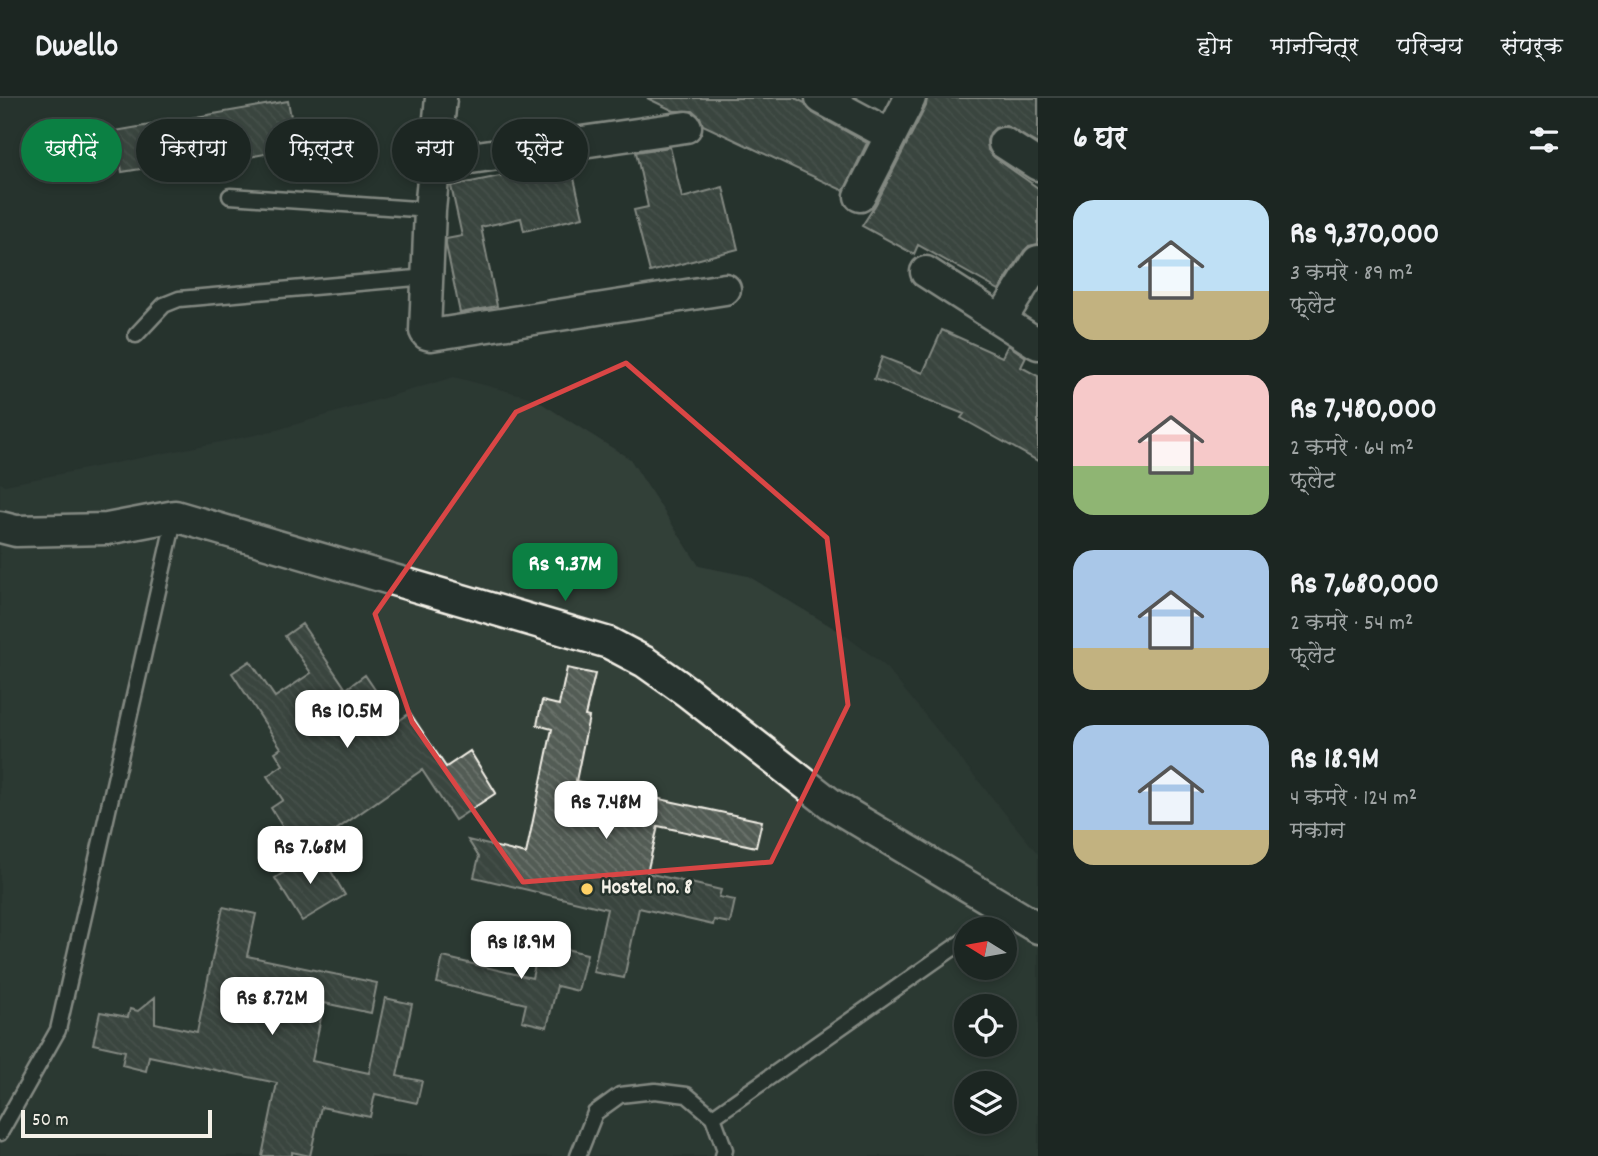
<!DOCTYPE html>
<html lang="hi">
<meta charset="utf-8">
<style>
body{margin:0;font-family:Dekko,"Playpen Sans Deva",sans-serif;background:#252e2a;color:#f1f3f6;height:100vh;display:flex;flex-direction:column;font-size:26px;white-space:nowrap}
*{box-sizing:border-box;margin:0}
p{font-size:23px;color:#a0a5a5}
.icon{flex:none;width:38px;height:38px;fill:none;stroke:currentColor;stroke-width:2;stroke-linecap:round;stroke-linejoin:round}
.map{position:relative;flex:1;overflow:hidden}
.panel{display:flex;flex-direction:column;background:#1c2622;width:560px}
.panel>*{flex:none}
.banner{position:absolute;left:21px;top:21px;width:665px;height:63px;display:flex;gap:14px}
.needle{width:46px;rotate:281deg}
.tools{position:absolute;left:954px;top:819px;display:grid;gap:14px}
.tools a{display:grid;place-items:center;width:63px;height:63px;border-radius:50%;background:#1c2622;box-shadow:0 4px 10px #0003,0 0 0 2px #3a4340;font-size:35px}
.scale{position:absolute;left:21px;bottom:18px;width:191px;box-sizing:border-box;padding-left:7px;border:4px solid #f4f1e8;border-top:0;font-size:19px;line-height:24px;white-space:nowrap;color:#f4f1e8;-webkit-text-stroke:5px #26332d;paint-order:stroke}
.price{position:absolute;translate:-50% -60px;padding:0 16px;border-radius:14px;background:#fff;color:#222;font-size:23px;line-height:46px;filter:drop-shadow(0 2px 4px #0008)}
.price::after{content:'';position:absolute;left:50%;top:42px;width:21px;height:16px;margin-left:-10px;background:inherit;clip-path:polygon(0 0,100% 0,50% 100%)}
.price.current{background:#0b8043;color:#fff}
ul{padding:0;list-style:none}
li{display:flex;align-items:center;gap:21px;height:175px;padding:0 35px}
li span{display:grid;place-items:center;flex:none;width:196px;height:140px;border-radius:21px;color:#555}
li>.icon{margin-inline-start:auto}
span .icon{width:84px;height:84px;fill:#fffc;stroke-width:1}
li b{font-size:30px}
h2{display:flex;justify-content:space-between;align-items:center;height:84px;padding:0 35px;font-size:30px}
.chip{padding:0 24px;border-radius:32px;background:#1c2622;box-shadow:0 4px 10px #0003,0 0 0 2px #3a4340;font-size:24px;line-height:63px}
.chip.current{background:#0b8043;color:#fff}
header{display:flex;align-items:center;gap:42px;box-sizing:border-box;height:98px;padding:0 35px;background:#1c2622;border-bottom:2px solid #3a4340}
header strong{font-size:33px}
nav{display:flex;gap:38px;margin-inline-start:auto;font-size:24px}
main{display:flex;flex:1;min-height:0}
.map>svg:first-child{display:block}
.built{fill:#333f39;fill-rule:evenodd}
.building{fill:url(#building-back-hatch);stroke:#f4f1e8;stroke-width:2}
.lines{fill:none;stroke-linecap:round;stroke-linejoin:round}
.service-casing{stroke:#f4f1e8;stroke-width:19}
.minor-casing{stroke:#f4f1e8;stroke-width:35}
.service{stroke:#26332d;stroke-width:14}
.minor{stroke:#26332d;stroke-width:30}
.marked{fill:none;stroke:#da4645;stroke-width:5;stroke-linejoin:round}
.poi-dot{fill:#ffd166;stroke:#26332d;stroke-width:2.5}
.labels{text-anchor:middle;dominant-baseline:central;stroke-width:5;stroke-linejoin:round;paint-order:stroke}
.poi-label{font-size:21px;font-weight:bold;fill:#f4f1e8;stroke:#26332d;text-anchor:start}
</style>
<header>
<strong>Dwello</strong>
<nav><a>होम</a><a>मानचित्र</a><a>परिचय</a><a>संपर्क</a></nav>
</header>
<main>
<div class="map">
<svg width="1038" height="1058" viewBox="0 0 1038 1058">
<defs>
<pattern id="building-back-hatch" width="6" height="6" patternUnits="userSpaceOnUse" patternTransform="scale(1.75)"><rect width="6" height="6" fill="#525c55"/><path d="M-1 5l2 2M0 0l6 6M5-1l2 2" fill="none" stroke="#6c746d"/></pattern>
</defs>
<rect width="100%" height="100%" fill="#26332d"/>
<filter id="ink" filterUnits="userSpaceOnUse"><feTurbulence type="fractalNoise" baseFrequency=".0143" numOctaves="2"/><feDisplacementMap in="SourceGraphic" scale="14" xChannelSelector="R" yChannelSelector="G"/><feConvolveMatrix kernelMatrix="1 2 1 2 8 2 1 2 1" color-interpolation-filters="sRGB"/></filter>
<g filter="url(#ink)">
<path class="built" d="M454 279 533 300 630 361 699 468 748 478 842 535 884 567 1038 756V1058H0V385L5 387 270 334ZM966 831H1004V870H966ZM966 908H1004V947H966ZM966 985H1004V1024H966Z"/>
<path class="building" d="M647 0H795L805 5 813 15 867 45 844 93 703 27 700 19 693 13H674Z
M927 0H1038V46L1006 28 995 30 990 35 987 43 988 52 994 59 1038 90V146L1029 148 1024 153 999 192 918 147 914 156 862 128 876 106 926 8Z
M288 3 297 50 233 62 232 56 122 74 115 33Z
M670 49 682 100 723 89 738 151 650 174 634 112 648 109 636 54Z
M570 63 583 119 524 133 521 120 481 129 497 208 460 215 446 147V141L462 138 451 88 510 76V72Z
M942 232 1002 259 1008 247 1026 259 1021 269 1038 278V363L961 320 964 316 874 281 882 259 923 275Z
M302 526 346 591 365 577 397 624 410 615 446 669 470 653 496 695 455 722 422 672 300 757 271 710 283 702 267 678 283 667 275 654 281 650 232 575 250 563 275 599 311 575 285 538Z
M567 570 595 576 585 618 589 619 576 683 762 723 756 749 658 728 647 775 721 792 719 799 735 802 730 825 714 822 713 827 639 810 624 880 593 874 607 811 474 779 479 759 468 742 526 756 552 631 537 627 542 603 559 607Z
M319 753 345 797 302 823 275 780Z
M223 809 256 816 247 858 377 885 371 915 324 905 312 963 369 975 385 900 412 906 397 978 422 983 417 1005 375 996 370 1019 321 1009 310 1058 292 1054V1058H262L277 985 149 958 146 973 122 967 125 953 93 946 100 914 128 919 130 911 138 913 155 899V925L197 934Z
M540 845 587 856 578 893 557 888 547 929 522 923 526 906 437 885 443 859 532 880Z"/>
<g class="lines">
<defs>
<path id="service" d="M230 98 430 112
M136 237 164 207 179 201 427 179
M979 831 1007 812
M0 1035 58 932 175 418
M578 1058 595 1015 620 997 655 993 687 997 713 1019
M723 1058 725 1052 713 1019 966 841"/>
<path id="minor" d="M441 0 430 112 425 233 427 236 431 237 725 191
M821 0 890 37
M1004 45 1038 67
M436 65 686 29
M860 98 910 0
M926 174 1038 246
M1001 222 1038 163
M0 429 16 433 107 431 175 418 609 545 645 564 686 593 831 706 1038 830"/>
</defs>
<use href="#service" class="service-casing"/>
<use href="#minor" class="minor-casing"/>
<use href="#service" class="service"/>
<use href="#minor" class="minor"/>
</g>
</g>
<path d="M0 0H1038V1058H0ZM626 265 827 440 848 607 771 764 523 784 412 624 375 516 516 314Z" fill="#26332d" fill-opacity=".55" fill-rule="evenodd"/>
<path class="marked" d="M626 265 827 440 848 607 771 764 523 784 412 624 375 516 516 314Z"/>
<circle class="poi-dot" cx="587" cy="791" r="7"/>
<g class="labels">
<g class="poi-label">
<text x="601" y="791">Hostel no. 8</text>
</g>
</g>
</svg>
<div class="tools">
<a><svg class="needle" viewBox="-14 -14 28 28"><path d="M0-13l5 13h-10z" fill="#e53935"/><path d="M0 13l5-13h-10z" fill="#a0a5a5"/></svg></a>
<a><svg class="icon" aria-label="locate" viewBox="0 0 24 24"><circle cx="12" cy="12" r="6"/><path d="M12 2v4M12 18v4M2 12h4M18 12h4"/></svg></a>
<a><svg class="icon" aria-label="layers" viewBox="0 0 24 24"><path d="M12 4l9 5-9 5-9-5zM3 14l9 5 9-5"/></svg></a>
</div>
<div class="scale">50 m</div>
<b class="price current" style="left:565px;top:505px">Rs 9.37M</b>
<b class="price" style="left:347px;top:652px">Rs 10.5M</b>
<b class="price" style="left:606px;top:743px">Rs 7.48M</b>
<b class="price" style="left:310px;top:788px">Rs 7.68M</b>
<b class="price" style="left:521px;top:883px">Rs 18.9M</b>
<b class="price" style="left:272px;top:939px">Rs 8.72M</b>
<div class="banner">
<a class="chip current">खरीदें</a>
<a class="chip">किराया</a>
<a class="chip">फ़िल्टर</a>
<a class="chip">नया</a>
<a class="chip">फ़्लैट</a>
</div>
</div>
<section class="panel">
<h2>6 घर<svg class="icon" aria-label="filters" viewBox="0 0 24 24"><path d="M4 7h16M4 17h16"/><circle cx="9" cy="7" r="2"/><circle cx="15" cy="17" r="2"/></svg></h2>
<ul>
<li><span style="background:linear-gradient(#bfe0f5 65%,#c2b280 0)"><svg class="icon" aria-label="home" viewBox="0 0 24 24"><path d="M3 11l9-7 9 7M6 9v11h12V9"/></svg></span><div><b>Rs 9,370,000</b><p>3 कमरे · 89 m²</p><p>फ़्लैट</p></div></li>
<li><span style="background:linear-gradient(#f6c9c9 65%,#8fb573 0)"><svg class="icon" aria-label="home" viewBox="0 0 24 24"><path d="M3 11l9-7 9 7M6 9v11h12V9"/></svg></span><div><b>Rs 7,480,000</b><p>2 कमरे · 64 m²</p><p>फ़्लैट</p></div></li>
<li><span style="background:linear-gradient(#a9c7e8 70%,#c2b280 0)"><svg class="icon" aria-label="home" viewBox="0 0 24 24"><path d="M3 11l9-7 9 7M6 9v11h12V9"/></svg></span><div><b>Rs 7,680,000</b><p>2 कमरे · 54 m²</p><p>फ़्लैट</p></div></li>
<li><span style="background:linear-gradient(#a9c7e8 75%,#c2b280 0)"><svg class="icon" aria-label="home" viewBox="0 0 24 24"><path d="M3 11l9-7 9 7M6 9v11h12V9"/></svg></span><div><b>Rs 18.9M</b><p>4 कमरे · 124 m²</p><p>मकान</p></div></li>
</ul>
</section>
</main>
